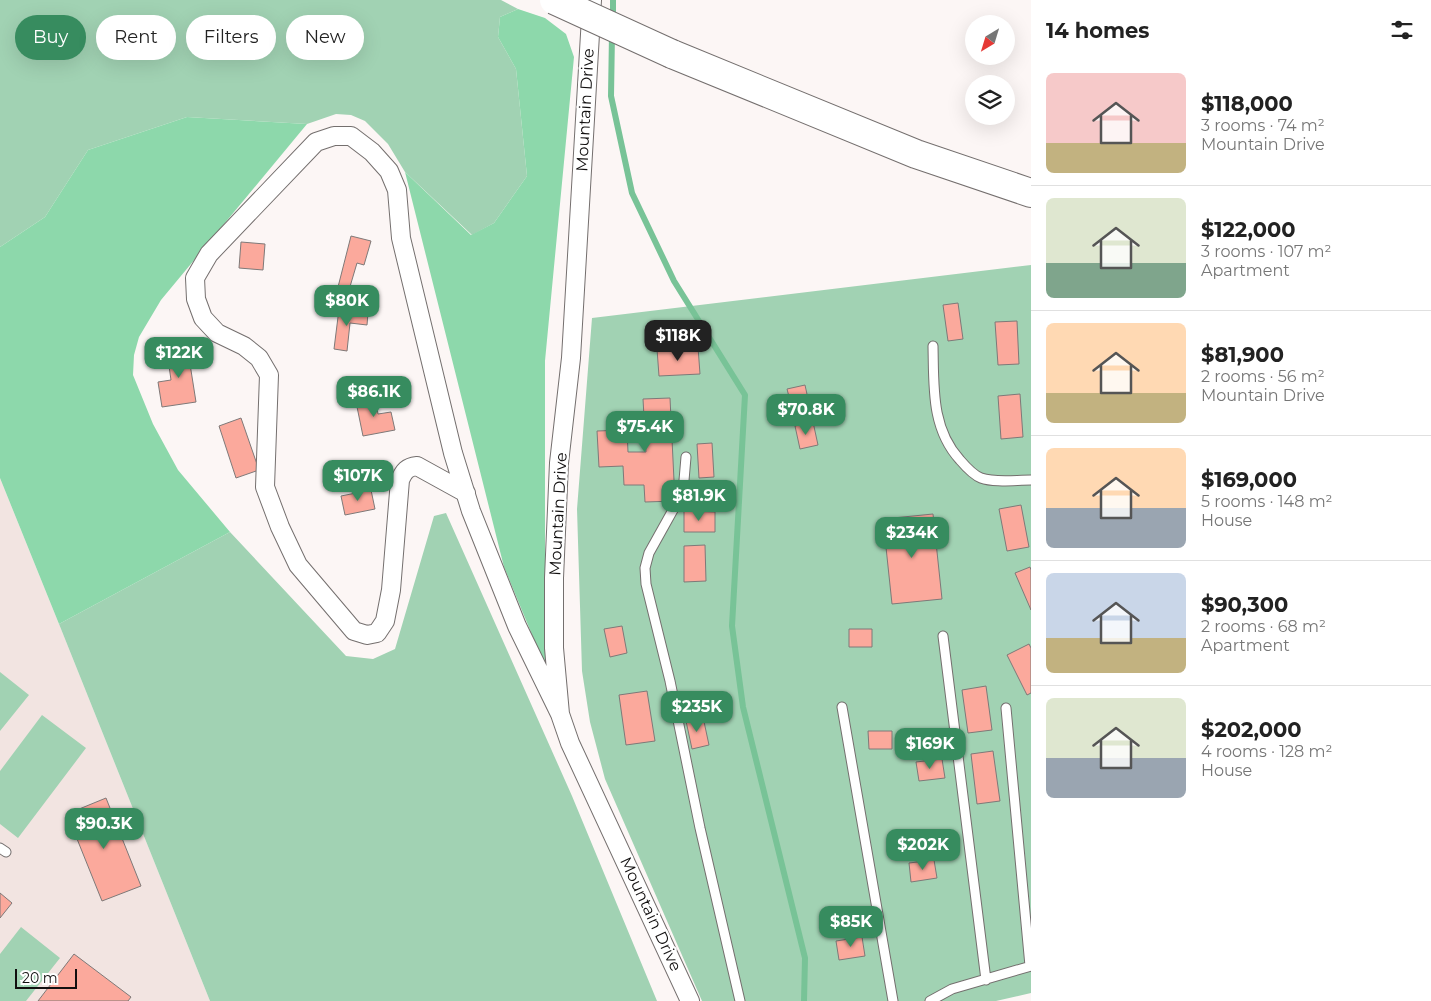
<!DOCTYPE html>
<meta charset="utf-8">
<style>
body{margin:0;font-family:Montserrat,sans-serif;background:#f6f6f6;color:#222;height:100vh;display:flex;flex-direction:column;font-size:19px;white-space:nowrap}
*{box-sizing:border-box;margin:0}
p{font-size:16px;color:#767676}
.icon{flex:none;width:28px;height:28px;fill:none;stroke:currentColor;stroke-width:2;stroke-linecap:round;stroke-linejoin:round}
.map{position:relative;flex:1;overflow:hidden}
.side{display:flex;flex-direction:column;background:#fff;width:400px}
.side>*{flex:none}
.banner{position:absolute;left:15px;top:15px;width:475px;height:45px;display:flex;gap:10px}
.needle{width:32px;rotate:218deg}
.controls{position:absolute;left:965px;top:15px;display:grid;gap:10px}
.controls a{display:grid;place-items:center;width:50px;height:50px;border-radius:50%;background:#fff;box-shadow:0 5px 20px #0002;font-size:25px}
.scale{position:absolute;left:15px;bottom:12px;width:62px;box-sizing:border-box;padding-left:5px;border:2px solid #110f0f;border-top:0;font-size:14px;line-height:18px;white-space:nowrap;color:#110f0f;-webkit-text-stroke:4px #fff;paint-order:stroke}
.price{position:absolute;translate:-50% -42px;padding:0 11px;border-radius:10px;background:#378c5f;color:#fff;font-size:16px;line-height:32px;filter:drop-shadow(0 1px 2px #0008)}
.price::after{content:'';position:absolute;left:50%;top:30px;width:15px;height:11px;margin-left:-8px;background:inherit;clip-path:polygon(0 0,100% 0,50% 100%)}
.price.current{background:#222;color:#fff}
ul{padding:0;list-style:none}
li{display:flex;align-items:center;gap:15px;height:125px;padding:0 15px}
li+li{border-top:1px solid #e0e0e0}
li span{display:grid;place-items:center;flex:none;width:140px;height:100px;border-radius:8px;color:#555}
li>.icon{margin-inline-start:auto}
span .icon{width:60px;height:60px;fill:#fffc;stroke-width:1}
li b{font-size:21px}
h2{display:flex;justify-content:space-between;align-items:center;height:60px;padding:0 15px;font-size:21px}
.tag{padding:0 18px;border-radius:22px;background:#fff;box-shadow:0 5px 20px #0002;font-size:18px;line-height:45px}
.tag.current{background:#378c5f;color:#fff}
main{display:flex;flex:1;min-height:0}
.map>svg:first-child{display:block}
.built{fill:#f2e4e1}
.green{fill:#a1d2b3}
.forest{fill:#8dd8ab}
.lines{fill:none;stroke-linecap:round;stroke-linejoin:round}
.stream{stroke:#78c397;stroke-width:6}
.building{fill:#fba99c;stroke:#7e7978}
.lane-casing{stroke:#746f6e;stroke-width:11}
.street-casing{stroke:#746f6e;stroke-width:20}
.highway-casing{stroke:#746f6e;stroke-width:30}
.lane{stroke:#fff;stroke-width:9}
.street{stroke:#fff;stroke-width:18}
.highway{stroke:#fff;stroke-width:28}
.highway-bridge-casing{stroke:#746f6e;stroke-width:30;stroke-linecap:butt}
.highway-bridge{stroke:#fff;stroke-width:28}
.labels{text-anchor:middle;dominant-baseline:central;stroke-width:4.5;stroke-linejoin:round;paint-order:stroke}
.street-label{font-size:16px;fill:#110f0f;stroke:#fff}
</style>
<main>
<div class="map">
<svg width="1031" height="1001" viewBox="0 0 1031 1001">
<rect width="100%" height="100%" fill="#fcf6f5"/>
<path class="built" d="M0 478 59 624 210 1001H0Z"/>
<path class="green" d="M0 0H501L518 9 500 17 498 37 516 69 527 176 494 223 472 235 405 172 388 144 365 121 351 115 336 114 307 124 187 117 88 150 45 217 0 247Z
M1031 265V993L996 1001H702L605 779 590 722 582 671 577 509 592 318Z
M446 513 572 796 657 1001H210L59 624 230 532 346 656 373 659 395 649 434 516Z
M0 672 29 695 0 731Z
M42 715 86 748 18 838 0 824V771Z
M21 927 60 958 26 1001H0V954Z"/>
<path class="forest" d="M518 9 545 18 566 34 574 57 545 361V666L504 567 405 172 471 235 494 223 527 176 516 69 498 37 500 17Z
M187 117 307 124 161 300 139 337 134 355 133 375 153 424 178 470 230 532 59 624 0 478V247L45 217 88 150Z"/>
<g class="lines">
<path class="stream" d="M613 19V0
M612 34 611 96 632 193 674 281 745 395 732 626 743 707 805 958 804 1001"/>
</g>
<path class="building" d="M351 236 371 241 364 265 357 263 349 290 338 287Z
M241 242 265 244 263 270 239 268Z
M958 303 963 339 948 341 943 305Z
M339 309 368 313 367 325 350 323 347 351 334 349Z
M1017 321 1019 364 998 365 995 322Z
M698 347 700 374 659 376 657 349Z
M195 348 197 363 190 364 196 402 162 407 158 382 171 380 167 352Z
M805 385 810 408 793 412 787 389Z
M1020 394 1023 437 1001 439 998 396Z
M375 398 378 414 391 412 395 430 363 436 356 402Z
M670 398 675 501 645 502 644 485H624L623 466 599 467 597 431 627 430 628 452H646L643 399Z
M241 418 259 470 236 478 219 426Z
M813 422 818 445 800 449 795 426Z
M712 443 714 477 699 478 697 444Z
M371 490 375 509 345 515 341 496Z
M1021 505 1029 547 1007 551 999 509Z
M684 511 715 512V532H684Z
M933 514 942 599 892 604 883 519Z
M705 545 706 581 684 582V546Z
M1030 567 1031 570V610L1015 573Z
M622 626 627 653 610 657 604 629Z
M849 629H872V647H849Z
M1029 644 1031 648V693L1027 695 1007 655Z
M986 686 992 730 968 733 962 690Z
M647 691 655 741 626 745 619 695Z
M703 717 709 745 692 749 686 721Z
M868 731H892V749H869Z
M993 751 1000 801 977 804 971 754Z
M942 759 945 778 919 781 916 762Z
M106 798 141 886 102 901 67 814Z
M934 860 937 878 911 882 909 863Z
M0 893 12 903 0 918Z
M862 937 865 956 839 960 836 941Z
M74 954 131 997 128 1001H38Z"/>
<g class="lines">
<defs>
<path id="lane" d="M933 346C934 387 931 428 960 460 966 467 973 475 981 478 995 483 1015 480 1031 480
M686 457 683 492 649 553 645 568 646 584 670 681 700 828 740 1001
M943 636 986 980
M842 707 893 1001
M1006 708 1030 966
M0 848 6 852
M930 1001 952 989 1031 966"/>
<path id="street" d="M592 0 571 358 559 463 554 578V648L560 714 570 743 690 1001
M466 493 417 466C407 467 404 471 400 480L391 590 385 621 377 633 367 635 354 631 298 565 280 527 265 487 269 375 259 358 244 346 217 333 203 318 196 299 195 278 209 254 316 142 334 136H351L372 152 389 171 397 190 401 238 453 453 471 511 517 626 560 714"/>
<path id="highway" d="M672 54 916 154 1031 193"/>
</defs>
<use href="#lane" class="lane-casing"/>
<use href="#street" class="street-casing"/>
<use href="#highway" class="highway-casing"/>
<use href="#lane" class="lane"/>
<use href="#street" class="street"/>
<use href="#highway" class="highway"/>
<defs>
<path id="highway-bridge" d="M554 0 672 54"/>
</defs>
<use href="#highway-bridge" class="highway-bridge-casing"/>
<use href="#highway-bridge" class="highway-bridge"/>
</g>
<g class="labels">
<g class="street-label">
<text transform="translate(585 110) rotate(-87)">Mountain Drive</text>
<text transform="translate(558 514) rotate(-87)">Mountain Drive</text>
<text transform="translate(651 914) rotate(65)">Mountain Drive</text>
</g>
</g>
</svg>
<div class="controls">
<a><svg class="needle" viewBox="-14 -14 28 28"><path d="M0-13l5 13h-10z" fill="#e53935"/><path d="M0 13l5-13h-10z" fill="#767676"/></svg></a>
<a><svg class="icon" aria-label="layers" viewBox="0 0 24 24"><path d="M12 4l9 5-9 5-9-5zM3 14l9 5 9-5"/></svg></a>
</div>
<div class="scale">20 m</div>
<b class="price" style="left:347px;top:327px">$80K</b>
<b class="price current" style="left:678px;top:362px">$118K</b>
<b class="price" style="left:179px;top:379px">$122K</b>
<b class="price" style="left:374px;top:418px">$86.1K</b>
<b class="price" style="left:806px;top:436px">$70.8K</b>
<b class="price" style="left:645px;top:453px">$75.4K</b>
<b class="price" style="left:358px;top:502px">$107K</b>
<b class="price" style="left:699px;top:522px">$81.9K</b>
<b class="price" style="left:912px;top:559px">$234K</b>
<b class="price" style="left:697px;top:733px">$235K</b>
<b class="price" style="left:930px;top:770px">$169K</b>
<b class="price" style="left:104px;top:850px">$90.3K</b>
<b class="price" style="left:923px;top:871px">$202K</b>
<b class="price" style="left:851px;top:948px">$85K</b>
<div class="banner">
<a class="tag current">Buy</a>
<a class="tag">Rent</a>
<a class="tag">Filters</a>
<a class="tag">New</a>
</div>
</div>
<section class="side">
<h2>14 homes<svg class="icon" aria-label="filters" viewBox="0 0 24 24"><path d="M4 7h16M4 17h16"/><circle cx="9" cy="7" r="2"/><circle cx="15" cy="17" r="2"/></svg></h2>
<ul>
<li><span style="background:linear-gradient(#f6c9c9 70%,#c2b280 0)"><svg class="icon" aria-label="home" viewBox="0 0 24 24"><path d="M3 11l9-7 9 7M6 9v11h12V9"/></svg></span><div><b>$118,000</b><p>3 rooms · 74 m²</p><p>Mountain Drive</p></div></li>
<li><span style="background:linear-gradient(#dfe7d0 65%,#7fa58c 0)"><svg class="icon" aria-label="home" viewBox="0 0 24 24"><path d="M3 11l9-7 9 7M6 9v11h12V9"/></svg></span><div><b>$122,000</b><p>3 rooms · 107 m²</p><p>Apartment</p></div></li>
<li><span style="background:linear-gradient(#ffd9b3 70%,#c2b280 0)"><svg class="icon" aria-label="home" viewBox="0 0 24 24"><path d="M3 11l9-7 9 7M6 9v11h12V9"/></svg></span><div><b>$81,900</b><p>2 rooms · 56 m²</p><p>Mountain Drive</p></div></li>
<li><span style="background:linear-gradient(#ffd9b3 60%,#9aa5b1 0)"><svg class="icon" aria-label="home" viewBox="0 0 24 24"><path d="M3 11l9-7 9 7M6 9v11h12V9"/></svg></span><div><b>$169,000</b><p>5 rooms · 148 m²</p><p>House</p></div></li>
<li><span style="background:linear-gradient(#c9d6e8 65%,#c2b280 0)"><svg class="icon" aria-label="home" viewBox="0 0 24 24"><path d="M3 11l9-7 9 7M6 9v11h12V9"/></svg></span><div><b>$90,300</b><p>2 rooms · 68 m²</p><p>Apartment</p></div></li>
<li><span style="background:linear-gradient(#dfe7d0 60%,#9aa5b1 0)"><svg class="icon" aria-label="home" viewBox="0 0 24 24"><path d="M3 11l9-7 9 7M6 9v11h12V9"/></svg></span><div><b>$202,000</b><p>4 rooms · 128 m²</p><p>House</p></div></li>
</ul>
</section>
</main>
